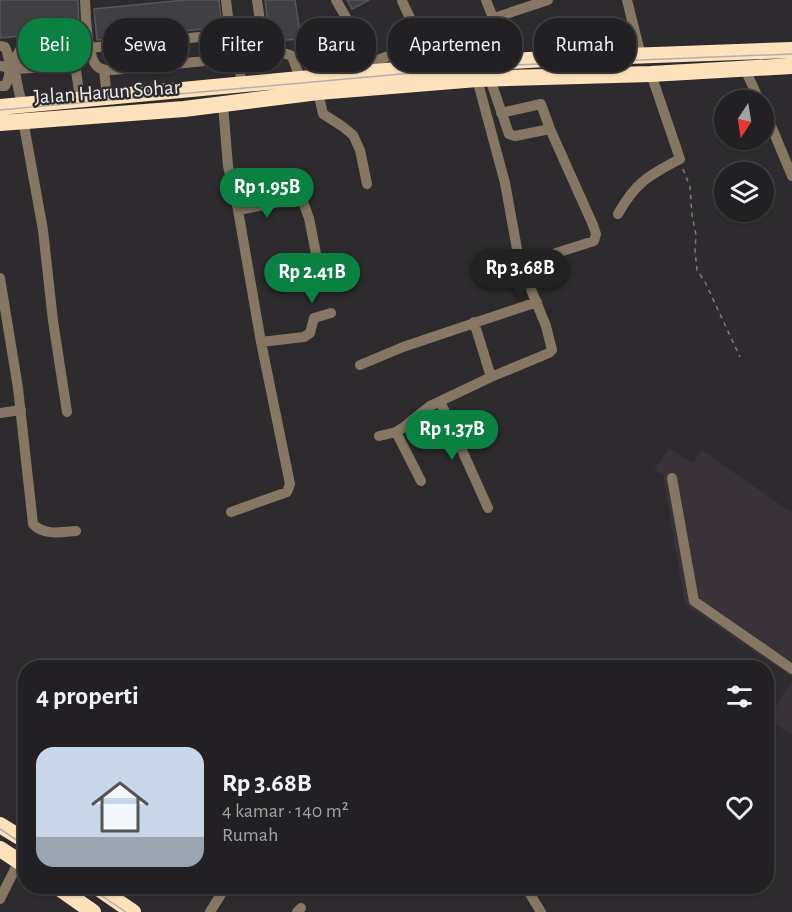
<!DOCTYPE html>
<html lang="id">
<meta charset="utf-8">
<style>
body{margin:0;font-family:"Alegreya Sans",sans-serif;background:#2a282a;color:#f1f3f6;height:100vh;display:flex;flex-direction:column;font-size:22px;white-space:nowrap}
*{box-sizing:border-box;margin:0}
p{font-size:20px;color:#a2a3a5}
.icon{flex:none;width:33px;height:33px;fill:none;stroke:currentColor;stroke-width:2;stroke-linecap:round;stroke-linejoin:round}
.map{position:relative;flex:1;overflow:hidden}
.drawer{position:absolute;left:18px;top:660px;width:756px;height:234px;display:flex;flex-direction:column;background:#222022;border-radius:24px;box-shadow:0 2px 4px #0004,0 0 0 2px #3f3e40}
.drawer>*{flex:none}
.banner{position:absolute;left:18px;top:18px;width:756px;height:54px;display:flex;gap:12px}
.needle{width:39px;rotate:192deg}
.tools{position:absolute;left:714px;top:90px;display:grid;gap:12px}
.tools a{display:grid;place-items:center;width:60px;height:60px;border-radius:50%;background:#222022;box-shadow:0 2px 4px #0004,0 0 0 2px #3f3e40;font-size:30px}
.price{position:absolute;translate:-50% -51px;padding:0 14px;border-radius:21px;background:#0b8043;color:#fff;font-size:20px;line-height:39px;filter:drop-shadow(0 2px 3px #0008)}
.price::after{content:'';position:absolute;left:50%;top:36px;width:18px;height:14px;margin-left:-9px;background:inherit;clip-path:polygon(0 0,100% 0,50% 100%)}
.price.on{background:#222;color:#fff}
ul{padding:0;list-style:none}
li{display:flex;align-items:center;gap:18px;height:150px;padding:0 18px}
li+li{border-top:2px solid #3f3e40}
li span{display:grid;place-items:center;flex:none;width:168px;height:120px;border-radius:18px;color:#555}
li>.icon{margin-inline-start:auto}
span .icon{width:72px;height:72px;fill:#fffc;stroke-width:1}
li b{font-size:26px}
h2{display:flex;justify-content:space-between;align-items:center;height:72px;padding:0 18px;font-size:26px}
.tag{padding:0 21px;border-radius:24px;background:#222022;box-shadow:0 2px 4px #0004,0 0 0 2px #3f3e40;font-size:21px;line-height:54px}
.tag.on{background:#0b8043;color:#fff}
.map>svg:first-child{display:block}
.built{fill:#393239}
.building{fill:#403f42;stroke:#575659;stroke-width:1.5}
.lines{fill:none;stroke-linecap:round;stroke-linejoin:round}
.path{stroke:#7e7c7e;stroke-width:1.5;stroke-dasharray:4.5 4.5;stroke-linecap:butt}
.minor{stroke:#857764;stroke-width:10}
.highway{stroke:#fde2bb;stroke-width:16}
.tram{stroke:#b1afb1;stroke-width:1.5}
.labels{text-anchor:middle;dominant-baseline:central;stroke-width:4.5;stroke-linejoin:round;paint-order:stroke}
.street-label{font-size:21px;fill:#eceaec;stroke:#2d2b2d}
</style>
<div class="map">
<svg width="792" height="912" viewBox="0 0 792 912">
<rect width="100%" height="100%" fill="#2d2b2d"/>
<path class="built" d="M669 448 693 463 702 450 792 513V677L685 605 663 475 654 470Z
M792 682V735L767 718Z"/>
<path class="building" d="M0 0H78L79 31 0 38Z
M185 0H219L222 27 97 40 94 9Z
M265 0H295L301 39 270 41Z
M347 0H369L352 9Z"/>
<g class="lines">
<path class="path" d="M683 169 690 187 692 215 696 235 695 250 697 270 705 282 740 357"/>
<path class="minor" d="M85 0C86 15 86 58 98 67 103 71 108 70 113 70L205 61 239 55
M226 0 230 34 239 55 241 85
M257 0 264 49C273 56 282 50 292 56L300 78
M336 0 371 61
M486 0 493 18
M627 0 641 56
M402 1 422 43
M0 46 5 47C10 58 12 75 5 86H0
M89 48 230 34
M0 66 16 69 75 65
M745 69 759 100
M104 70 107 97
M351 70 455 31 548 0
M490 79 509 134 515 136 550 129 593 225 596 234 594 241 553 254
M318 92 323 114 342 126 353 135 360 150 367 184
M22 105C19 89 8 60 22 48L62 46H69L73 49 80 99
M223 105 228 166 238 210 261 342 290 484 287 492 231 512
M764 109 792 176
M501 113 541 104 550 129
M23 120 43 230 53 321 67 412
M238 210 290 200 303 202 309 218 319 269
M618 214C635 183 649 175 680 159L651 74
M477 270 519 260
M0 278 18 388 33 524C44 536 62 532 76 531
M474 322 491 377
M261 342 304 337 310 333 314 318 331 313
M360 365 403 347 537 302
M440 401 488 508
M0 413 21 410
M396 432 421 481
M379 436 396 432 404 427 430 406 491 377 549 353 552 350 546 326 519 260 505 183 477 79
M672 478 694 601 792 669
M525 886 541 912
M0 899 19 861
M210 912 225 888
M297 912 301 908"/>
<path class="highway" d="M404 50 407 60 416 68
M0 107 460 64 546 59 792 50
M0 123 184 109 318 92 477 79 651 74 792 66
M0 825 26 841
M0 849 26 866
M56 886 93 912
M95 886 133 912"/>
<path class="tram" d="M0 110 490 66 792 54
M0 829 26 846
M87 886 126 912"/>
</g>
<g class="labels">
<g class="street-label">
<text transform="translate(107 92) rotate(-4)">Jalan Harun Sohar</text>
</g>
</g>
</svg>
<div class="tools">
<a><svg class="needle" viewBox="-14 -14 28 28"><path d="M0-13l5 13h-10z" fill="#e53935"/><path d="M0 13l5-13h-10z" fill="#a2a3a5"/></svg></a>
<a><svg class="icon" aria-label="layers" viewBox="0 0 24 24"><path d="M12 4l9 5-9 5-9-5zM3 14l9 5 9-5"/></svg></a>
</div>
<b class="price" style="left:267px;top:219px">Rp 1.95B</b>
<b class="price on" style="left:520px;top:300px">Rp 3.68B</b>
<b class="price" style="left:312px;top:304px">Rp 2.41B</b>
<b class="price" style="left:452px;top:461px">Rp 1.37B</b>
<div class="banner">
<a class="tag on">Beli</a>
<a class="tag">Sewa</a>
<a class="tag">Filter</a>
<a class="tag">Baru</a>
<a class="tag">Apartemen</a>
<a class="tag">Rumah</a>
</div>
<section class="drawer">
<h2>4 properti<svg class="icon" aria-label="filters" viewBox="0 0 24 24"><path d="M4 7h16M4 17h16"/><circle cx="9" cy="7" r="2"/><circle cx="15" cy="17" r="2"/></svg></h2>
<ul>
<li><span style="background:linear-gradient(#c9d6e8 75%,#9aa5b1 0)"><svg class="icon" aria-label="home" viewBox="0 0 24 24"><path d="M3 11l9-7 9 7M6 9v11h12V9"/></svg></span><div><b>Rp 3.68B</b><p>4 kamar · 140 m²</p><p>Rumah</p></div><svg class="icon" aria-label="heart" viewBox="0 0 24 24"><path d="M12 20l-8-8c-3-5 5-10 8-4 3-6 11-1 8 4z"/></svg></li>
</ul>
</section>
</div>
